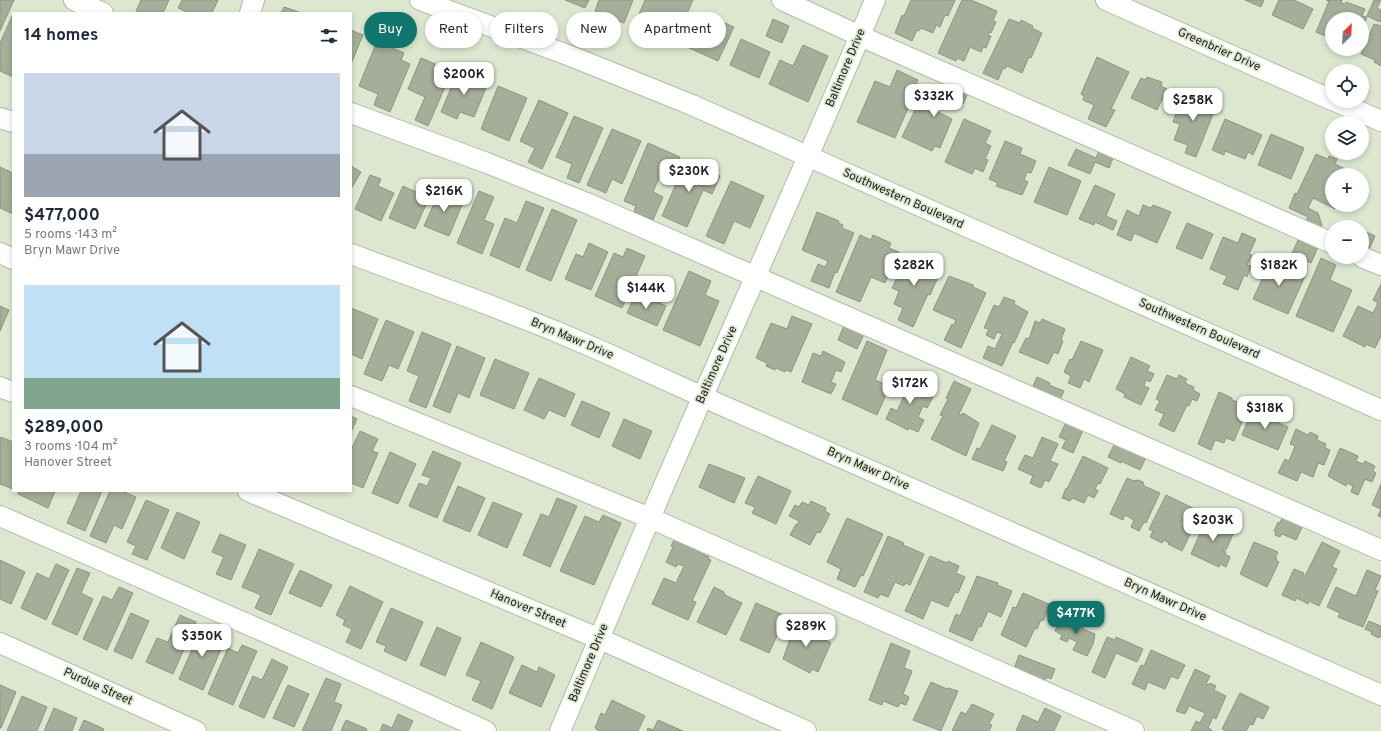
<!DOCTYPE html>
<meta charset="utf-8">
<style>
body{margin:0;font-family:Overpass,sans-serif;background:#f6f6f7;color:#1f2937;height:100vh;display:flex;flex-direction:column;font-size:15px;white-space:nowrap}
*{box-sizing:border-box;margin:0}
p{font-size:13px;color:#747a83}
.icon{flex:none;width:22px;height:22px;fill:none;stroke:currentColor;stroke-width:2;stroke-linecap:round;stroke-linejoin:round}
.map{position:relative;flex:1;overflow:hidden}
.sheet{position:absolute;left:12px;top:12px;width:340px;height:480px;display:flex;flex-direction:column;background:#fff;border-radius:0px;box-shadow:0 2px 6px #0003}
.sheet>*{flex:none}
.hud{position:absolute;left:364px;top:12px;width:380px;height:36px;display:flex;gap:8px}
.needle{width:26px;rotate:24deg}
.buttons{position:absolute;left:1325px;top:12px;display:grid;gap:8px}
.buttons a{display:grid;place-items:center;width:44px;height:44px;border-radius:50%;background:#fff;box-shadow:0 2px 6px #0003;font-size:20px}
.price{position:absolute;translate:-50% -34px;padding:0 9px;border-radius:8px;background:#fff;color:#222;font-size:13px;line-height:26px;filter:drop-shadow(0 1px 2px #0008)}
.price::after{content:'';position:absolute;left:50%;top:24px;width:12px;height:9px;margin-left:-6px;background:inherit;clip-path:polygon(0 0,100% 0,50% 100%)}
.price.on{background:#0f766e;color:#fff}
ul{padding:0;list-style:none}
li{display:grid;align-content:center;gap:8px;height:212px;padding:0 12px}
li span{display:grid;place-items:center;height:124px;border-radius:0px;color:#555}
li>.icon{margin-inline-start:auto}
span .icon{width:72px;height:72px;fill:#fffc;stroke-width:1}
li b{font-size:17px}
h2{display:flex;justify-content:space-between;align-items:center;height:48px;padding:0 12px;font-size:17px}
.chip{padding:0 14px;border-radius:18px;background:#fff;box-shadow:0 2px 6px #0003;font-size:14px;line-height:36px}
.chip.on{background:#0f766e;color:#fff}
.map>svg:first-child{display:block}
.building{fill:#a5ae98;stroke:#8c9680}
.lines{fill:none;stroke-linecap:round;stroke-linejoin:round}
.minor-casing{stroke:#b2bba5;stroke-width:22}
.minor{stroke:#fff;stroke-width:20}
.labels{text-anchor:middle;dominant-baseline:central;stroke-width:3.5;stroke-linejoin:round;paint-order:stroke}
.street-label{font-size:12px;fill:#20231b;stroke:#dde7cf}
</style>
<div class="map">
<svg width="1381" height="731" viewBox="0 0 1381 731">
<rect width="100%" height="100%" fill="#dde7cf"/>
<path class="building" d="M0 0H14L0 31Z
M141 0H169L163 13H140L136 11Z
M182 0H218L212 13H189L178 8Z
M565 0H589L585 8Z
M599 0H633L624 23 595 11Z
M645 0H693L673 45 633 28Z
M911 0H955L948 16 945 15 940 27 936 25 933 33 921 28 919 31 917 30 912 41 895 33 902 15 904 16Z
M962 0H971L997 11 993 21 996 22 991 33 989 32 988 35 991 36 986 48 983 47 981 52 970 47 964 61 957 58 956 61 938 53Z
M1245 0H1264L1261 7Z
M1279 0H1294L1313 9 1303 29 1272 15Z
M1326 0H1342L1341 3 1345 4 1346 2 1365 9 1362 16 1367 17 1362 29V19H1332V39L1316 32 1329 1Z
M1374 0H1381L1377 8 1381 10V19L1380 22 1367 16Z
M284 7 302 13H281Z
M702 13 734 27 718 61 687 47Z
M13 14V77L0 71V43Z
M773 19 789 26 782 43 766 36Z
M1009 19 1020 23 1021 20 1033 26 1032 28 1042 33 1031 58 1029 57 1022 73 1007 66 1005 69 1003 68 998 80 983 73Z
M1374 24 1381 26V66L1374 62 1375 60 1361 54Z
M351 30 363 35 351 64Z
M741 39 770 52 759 78 730 65Z
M377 41 404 53 401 60 410 64 390 112 374 105 378 94 359 86Z
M803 45 828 56 808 102 769 84 780 60 793 66Z
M1097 57 1129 72 1111 109 1115 110 1106 127 1088 119 1094 105 1083 100 1084 96 1081 94Z
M421 58 452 71 428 126 415 120 425 97 408 89Z
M897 70 918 80 910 98 912 99 895 138 857 122 875 81 890 87Z
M458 71 488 83 474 117 460 112 457 119 441 112Z
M1147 77 1162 82 1161 86 1167 89 1157 110 1131 98 1141 78 1145 80Z
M947 79 970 89 963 104 942 95 934 110 952 119 940 148 935 146 932 151 902 137 918 104 929 109 939 88 942 89Z
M498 86 527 98 509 141 481 129Z
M1181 92 1207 103 1208 100 1217 104 1196 157 1185 153 1188 145 1174 140 1180 124 1173 122 1176 114 1173 113Z
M539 100 568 113 542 169 528 162 535 148 520 141Z
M574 116 603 128 579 183 567 178 572 164 556 157Z
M964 119 991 131 985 143 991 146 985 159 988 160 983 172 975 168 972 174 945 162Z
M1225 119 1262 135 1253 155 1248 152 1245 159 1225 151 1224 155 1212 150Z
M612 129 641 141 622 184 612 179 606 193 587 185Z
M1271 134 1304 148 1291 179 1258 165Z
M1005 141 1022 148 1020 154 1036 161 1031 173 1027 172 1024 180 1028 182 1022 195 996 186 998 183 989 179Z
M648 143 680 157 671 177 661 173 653 192 663 197 653 220 634 212 636 206 624 201Z
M1101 146 1115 153 1109 168 1095 162 1090 174 1068 165 1076 149 1096 158Z
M1316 154 1328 159 1329 156 1337 159 1335 164 1352 172 1351 175H1332V205H1337L1335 209 1313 198 1308 208 1318 213 1322 225 1319 231 1304 224 1308 217 1289 208 1295 193 1297 194Z
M686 161 720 176 712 194 703 190 687 227 662 216Z
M351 166 361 172 351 189Z
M0 167 13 173V214L0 208Z
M1049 167 1081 181 1067 215 1034 202Z
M370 175 381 179 378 186 394 193 381 221 355 209Z
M731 181 764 196 750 228 734 221 724 244 706 236Z
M1095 185 1115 194 1106 216 1117 221 1113 230 1095 222 1094 225 1079 219Z
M403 186 429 198 415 229 389 218Z
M440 190 464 200 449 236 424 226Z
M479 191 494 197 484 220 494 224 482 254 457 243Z
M526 201 544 208 519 268 490 255 505 218 517 223Z
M1143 205 1151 208 1153 205 1171 212 1157 243 1134 233 1131 241 1117 235 1127 210 1139 216Z
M552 209 577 220 551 281 526 270Z
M817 212 839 221 838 223 843 225 842 228 854 233 837 273 835 272 829 288 811 281 818 264 825 267 828 261 802 250Z
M1187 223 1213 234 1202 259 1176 248Z
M1362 230 1375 236 1366 256 1362 254Z
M1242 233 1256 239 1249 254 1252 255 1247 265 1251 266 1247 277 1244 275 1238 290 1223 284 1227 276 1210 269 1223 237 1238 243Z
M860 235 871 240 873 235 891 243 889 248 899 252 885 283 871 277 860 302 836 292Z
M1300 236 1319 245 1311 263 1292 253Z
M589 243 608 252 591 290 565 279 576 254 583 257Z
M627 248 645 256 622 308 595 296 614 253 623 257Z
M908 254 940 268 937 274 939 275 930 295 928 294 913 327 898 320 903 308 894 304 899 291 892 288Z
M1321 258 1336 265 1330 280 1352 290 1333 332 1296 316Z
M1271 260 1305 276 1288 314 1253 299Z
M689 271 711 281 705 295 719 301 700 346 663 330Z
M949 276 973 285V287L986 293 961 348 944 340 952 324 954 325 956 320 933 310Z
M1381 284V336L1375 348 1366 344 1365 347 1343 336 1358 306 1373 313 1378 303 1373 300Z
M636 293 666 306 657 326 627 313Z
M1004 297 1015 301 1014 304 1028 312 1014 343 1013 342 1002 366 983 358 988 346 995 349 1002 334 997 332 994 339 986 335 989 329 984 328 994 305 999 307Z
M0 306 9 310 0 331Z
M351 308 378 319 362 359 351 354Z
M792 316 812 324 791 372 786 370 785 372 776 368 775 370 766 366 767 363 756 358 771 323 787 329Z
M1042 319 1065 329 1061 340 1063 341 1058 354 1054 352 1048 364 1019 352 1026 338 1029 339 1035 321 1040 323Z
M386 320 414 332 398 369 389 365 382 381 364 374Z
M846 321 866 330 857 349 838 340Z
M422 332 451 344 426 408 409 401 419 376 407 371Z
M867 341 887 350 875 380 890 386 877 415 842 399Z
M1081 341 1103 350 1089 382 1084 379 1080 388 1068 383 1071 376 1064 372 1070 359 1072 360Z
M457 346 485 358 469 398 458 393 450 413 433 406Z
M823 351 845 362 841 372 836 370 831 382 836 384 831 394 802 382 813 353 821 356Z
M1131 357 1150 366 1147 371 1154 374 1150 382 1146 380 1144 386 1149 388 1141 405 1124 397 1125 394 1116 389Z
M495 359 529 373 514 409 480 395Z
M904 372 920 380 915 389 933 397 927 408 923 406 918 417 924 420 918 432 909 428 908 430 886 419 891 408 897 411 906 392 896 387Z
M1167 375 1177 379 1179 375 1187 379 1185 383 1194 387 1193 390 1200 394 1197 401 1192 399 1189 406 1187 405 1174 432 1159 425 1164 414 1155 410 1160 401 1156 399Z
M1037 377 1050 383 1049 385 1064 391 1057 405 1030 393Z
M539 378 575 394 565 417 549 410 544 419 524 410Z
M954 381 971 389 959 414 962 415 963 413 979 423 966 456 931 439 943 416 940 415 948 399 946 398Z
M1219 392 1232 398V400L1238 402 1236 407 1246 412 1234 441 1226 438 1224 443 1215 440 1211 450 1198 444Z
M582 401 610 413 599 438 571 425Z
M1253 409 1265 414 1264 417 1288 427 1278 450 1242 435Z
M351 416 357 419 351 432Z
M1068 418 1085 426 1073 453 1062 448 1066 440 1059 437Z
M624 419 652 431 640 459 612 446Z
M992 425 1016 436 1004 461 1007 462 1003 471 972 459 977 448 980 449Z
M1296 429 1308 435 1310 432 1318 436 1317 440 1326 444 1325 448 1330 450 1324 465 1318 463 1313 477 1301 472 1297 481 1278 473 1285 459 1289 461 1295 446 1290 444Z
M360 431 378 439 372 451 378 453 363 488 351 483V450Z
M1 437 13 442V489L0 484V440Z
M1042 437 1058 444 1050 461 1058 464 1049 482 1045 480 1041 488 1030 483 1033 476 1018 469 1025 455 1033 458Z
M1117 439 1148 453 1140 470 1121 461V463L1108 457Z
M1340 448 1358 456 1356 461 1363 464 1365 461 1375 466 1373 471 1376 473 1372 482 1365 479 1358 495 1351 492 1353 486 1347 483 1346 486 1328 476Z
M433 451 461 463 437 518 409 506 419 483 427 486 431 478 422 475Z
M390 452 416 464 398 504 372 493Z
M1083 456 1108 468 1100 484 1098 483 1095 489 1098 491 1094 498 1088 495 1084 503 1072 498 1070 501 1062 498 1066 488 1067 489Z
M709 464 745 478 734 503 699 487Z
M758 476 791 491 776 524 752 513 755 507 745 503Z
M1127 478 1134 481 1138 480 1143 482 1144 486 1160 493 1146 523 1144 522 1139 531 1131 527 1134 520 1125 515 1123 520 1110 514Z
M1381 484V517L1378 516 1381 509 1372 505Z
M458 486 485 498 470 532 443 521Z
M19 491H55L48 508 18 494Z
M81 491H102L85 531 67 523Z
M110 491H122L136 497 122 529 114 525 106 543 90 536Z
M1166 495 1201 512 1182 551 1168 544 1169 543 1164 540 1162 543 1150 537 1153 531 1149 529Z
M557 498 577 506 550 567 523 555 541 514 549 517Z
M146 500 169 510 147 560 132 554 136 546 127 542Z
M811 501 826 508 825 511 830 514 820 533 817 532 810 545 790 535 796 524 797 525 799 521 789 516 795 505 799 507 802 502 809 505Z
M493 502 522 514 507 548 478 535Z
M177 512 200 522 184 559 161 548Z
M1209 513 1223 519 1220 526 1234 532 1226 550 1222 549V550L1226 552 1225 554 1230 557 1226 567 1220 564 1219 567 1191 554Z
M603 515 621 523 594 585 560 571 585 516 599 522Z
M1288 515 1304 523 1296 540 1282 534 1280 537 1275 535 1276 532 1274 531 1278 522 1280 523 1282 518 1285 520Z
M847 518 883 534 863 576 861 575 855 587 837 579 841 569 827 562Z
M220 534 246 545 231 580 216 574 224 557 212 552Z
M888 536 904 543 903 545 924 554 910 585 905 583 904 586 895 582 888 597 880 594 878 598 864 592Z
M674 540 699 550 698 552 709 557 708 559 711 560 692 601 696 602 688 620 652 604 664 578 676 583 684 566 678 564 676 567 666 562 673 547 671 546Z
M1254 542 1278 552 1275 558H1277L1276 560 1279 562 1267 587 1240 574Z
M1322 542 1340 551 1332 567 1337 569 1319 606 1309 601 1308 604 1297 598 1295 601 1282 595 1294 569 1304 573 1303 575 1305 576Z
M259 549 294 564 271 615 255 608 261 595 242 587Z
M930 556 947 563 948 561 959 566 956 573 965 577 958 593 955 592 948 607 931 600 923 619 905 611Z
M0 560 25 572 11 604 0 599Z
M56 564 69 570 46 620 21 608 37 573 49 579Z
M77 568 90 573 81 593 93 599 77 635 52 624Z
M300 570 332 585 321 607 289 593Z
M1367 570 1381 576 1375 590 1378 591 1363 627 1338 617 1340 613 1327 607 1336 587 1356 596Z
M977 576 998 583 997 585 1012 591 1001 617 988 611 981 627 979 626 972 641 949 631 956 614 960 616Z
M350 586 383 602 361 649 346 642 352 629 343 625 345 620 336 615Z
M119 587 133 593 107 650 83 639 103 596 112 600Z
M714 587 724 592V594L727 596 742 603 726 635 697 622Z
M1023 593 1051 605 1043 621 1041 620 1037 629 1035 628 1026 647 1001 635 1013 607 1016 608Z
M756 603 786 616 769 653 740 640Z
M391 608 423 622 406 661 384 651 386 646 376 642Z
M131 613 149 621 132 659 114 651Z
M180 615 196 622 173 674 146 662 157 638 168 642Z
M1061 617 1074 623 1079 618 1085 621 1083 629 1095 634 1093 644 1087 656 1073 650 1077 642 1069 638 1067 642 1060 639 1062 635 1055 631Z
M797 619 814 627 813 629 821 633 819 637 831 643 818 672 812 669 810 673 783 659Z
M1369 621 1381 626V637L1380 636 1379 638 1371 634 1372 632 1365 629Z
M202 627 226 638 203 690 179 679Z
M437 627 461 638 445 676 420 665Z
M1107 637 1115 640 1116 637 1143 649 1137 662 1116 653 1105 678 1092 672Z
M481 642 514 657 492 709 472 700 481 681 466 675Z
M891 643 910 651 904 668 912 671 903 694 909 697 906 705 900 703 898 707 883 701 882 705 869 700Z
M242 645 257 651 233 705 208 694 228 648 238 653Z
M1151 650 1185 665 1178 679 1171 676 1165 689 1148 682 1145 690 1132 684 1141 665 1144 666Z
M1019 655 1055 669 1051 679 1047 677 1046 679H1045L1043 682 1031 677 1032 674 1029 672 1027 677 1013 671Z
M272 659 288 667 264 718 239 707 253 676 262 680Z
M522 665 537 672 539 667 555 675 541 707 509 693Z
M1195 669 1210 676 1206 684 1209 685 1210 683 1216 686 1214 690 1226 696 1216 719 1213 717 1208 728 1212 730 1211 731H1191L1196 721 1200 723 1205 713 1189 706 1185 714 1176 711Z
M326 678 341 684 334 702 342 705 331 731H302Z
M931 682 947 689 948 688 958 691 941 731 913 720Z
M0 685 16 692 1 728H0Z
M288 685 309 694 294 727 273 718Z
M1240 693 1269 707 1263 719 1257 716 1253 725 1250 724 1246 731H1226L1222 729Z
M22 696 47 707 37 731H7Z
M612 700 645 716 638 731H599L595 728 601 713 605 715Z
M972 704 994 714 989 724 992 725 989 731H952L961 712 966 714Z
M54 708 77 718 72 731H44Z
M1045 708 1061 716 1054 731H1016L1023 715 1038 722Z
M398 714 413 721 408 731H380L383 724 392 728Z
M84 720 104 729 103 731H79Z
M346 720 367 729 366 731H341Z
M658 720 683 731H647L648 728 653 730Z"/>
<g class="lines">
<defs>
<path id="minor" d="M74 0 103 13
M420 0 573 57 692 105 1381 410
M782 0 860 36 1332 243
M1106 0 1332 100
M250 13 254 0
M1335 101 1381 121
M351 113 487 163 589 204 1381 550
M0 118 13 122
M0 253 13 259
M351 254 476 300 555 331 606 353 703 397 1381 695
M1362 257 1381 265
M0 387 13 392
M351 396 650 518 1134 731
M248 491 600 639 806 731
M0 516 320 656 486 731
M0 643 196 731
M560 731C600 638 638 544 679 451 744 301 812 151 875 0"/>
</defs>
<use href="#minor" class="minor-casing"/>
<use href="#minor" class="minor"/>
</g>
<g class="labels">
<g class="street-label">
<text transform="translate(1219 50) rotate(24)">Greenbrier Drive</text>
<text transform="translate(846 68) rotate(-67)">Baltimore Drive</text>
<text transform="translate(903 199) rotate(24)">Southwestern Boulevard</text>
<text transform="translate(1199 329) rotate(24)">Southwestern Boulevard</text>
<text transform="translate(572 339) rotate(23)">Bryn Mawr Drive</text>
<text transform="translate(717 365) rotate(-66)">Baltimore Drive</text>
<text transform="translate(868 469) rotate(24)">Bryn Mawr Drive</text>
<text transform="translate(1165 600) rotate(24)">Bryn Mawr Drive</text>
<text transform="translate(528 609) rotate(23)">Hanover Street</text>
<text transform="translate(589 663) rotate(-67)">Baltimore Drive</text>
<text transform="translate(98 687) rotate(24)">Purdue Street</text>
</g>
</g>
</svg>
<div class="buttons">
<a><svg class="needle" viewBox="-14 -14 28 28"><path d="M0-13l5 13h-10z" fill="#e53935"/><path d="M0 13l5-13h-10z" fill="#747a83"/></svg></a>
<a><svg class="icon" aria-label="locate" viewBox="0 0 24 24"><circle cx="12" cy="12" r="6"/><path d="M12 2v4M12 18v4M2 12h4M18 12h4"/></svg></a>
<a><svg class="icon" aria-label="layers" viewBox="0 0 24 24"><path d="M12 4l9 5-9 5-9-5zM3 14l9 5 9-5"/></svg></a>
<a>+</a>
<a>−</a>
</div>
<b class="price" style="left:464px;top:96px">$200K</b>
<b class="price" style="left:934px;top:118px">$332K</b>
<b class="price" style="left:1193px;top:122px">$258K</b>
<b class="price" style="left:689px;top:193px">$230K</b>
<b class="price" style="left:444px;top:213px">$216K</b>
<b class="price" style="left:914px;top:287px">$282K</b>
<b class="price" style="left:1279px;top:287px">$182K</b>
<b class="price" style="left:646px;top:310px">$144K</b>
<b class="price" style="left:910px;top:405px">$172K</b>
<b class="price" style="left:1265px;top:430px">$318K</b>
<b class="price" style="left:1213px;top:542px">$203K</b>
<b class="price on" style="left:1076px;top:635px">$477K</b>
<b class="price" style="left:806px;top:648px">$289K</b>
<b class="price" style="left:202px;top:658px">$350K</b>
<div class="hud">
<a class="chip on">Buy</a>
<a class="chip">Rent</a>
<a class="chip">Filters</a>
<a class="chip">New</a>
<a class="chip">Apartment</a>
</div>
<section class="sheet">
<h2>14 homes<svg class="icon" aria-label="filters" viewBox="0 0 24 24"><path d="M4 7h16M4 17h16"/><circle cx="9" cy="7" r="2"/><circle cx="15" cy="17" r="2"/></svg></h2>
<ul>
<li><span style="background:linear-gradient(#c9d6e8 65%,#9aa5b1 0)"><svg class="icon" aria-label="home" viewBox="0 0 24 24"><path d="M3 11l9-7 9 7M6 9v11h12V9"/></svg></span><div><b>$477,000</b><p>5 rooms · 143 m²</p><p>Bryn Mawr Drive</p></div></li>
<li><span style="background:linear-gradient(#bfe0f5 75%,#7fa58c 0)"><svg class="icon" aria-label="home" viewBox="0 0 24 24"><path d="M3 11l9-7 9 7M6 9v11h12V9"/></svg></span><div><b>$289,000</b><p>3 rooms · 104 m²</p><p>Hanover Street</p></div></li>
</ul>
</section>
</div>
